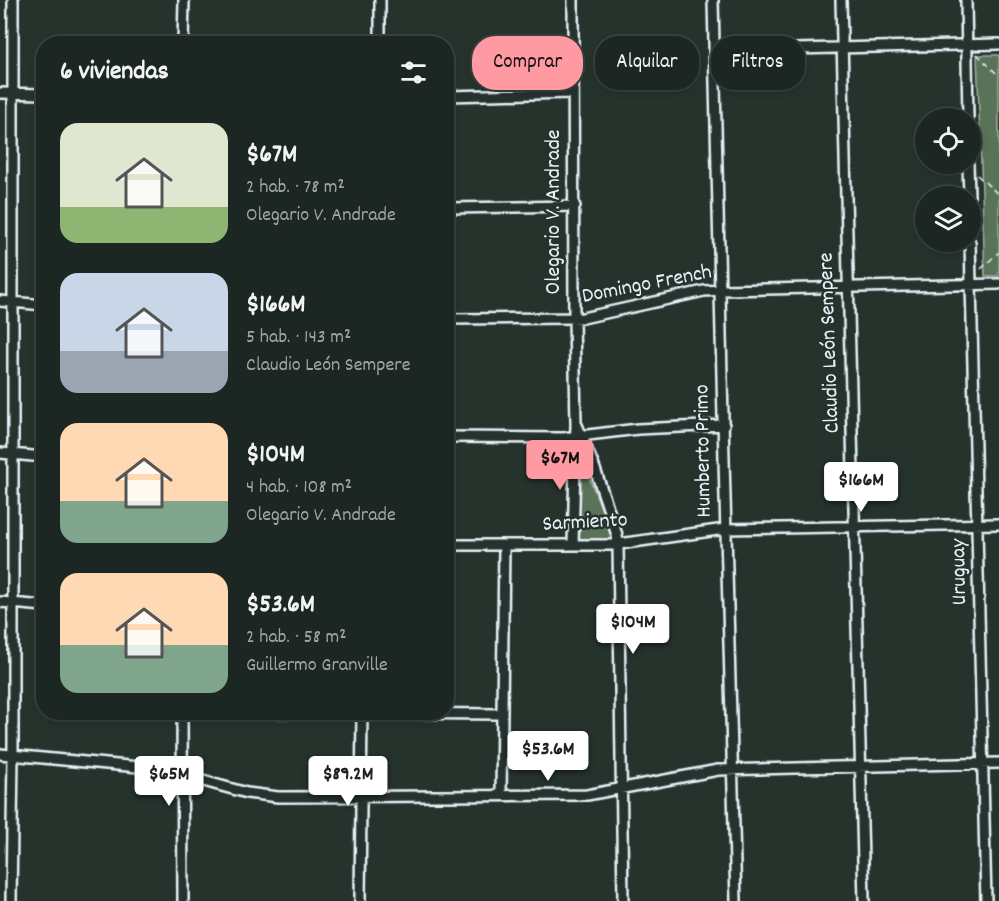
<!DOCTYPE html>
<html lang="es">
<meta charset="utf-8">
<style>
body{margin:0;font-family:Dekko,sans-serif;background:#252e2a;color:#f1f3f6;height:100vh;display:flex;flex-direction:column;font-size:22px;white-space:nowrap}
*{box-sizing:border-box;margin:0}
p{font-size:20px;color:#a0a5a5}
.icon{flex:none;width:33px;height:33px;fill:none;stroke:currentColor;stroke-width:2;stroke-linecap:round;stroke-linejoin:round}
.map{position:relative;flex:1;overflow:hidden}
.details{position:absolute;left:36px;top:36px;width:418px;height:684px;display:flex;flex-direction:column;background:#1c2622;border-radius:24px;box-shadow:0 3px 9px #0003,0 0 0 2px #3a4340}
.details>*{flex:none}
.banner{position:absolute;left:472px;top:36px;width:436px;height:54px;display:flex;gap:12px}
.fabs{position:absolute;left:915px;top:108px;display:grid;gap:12px}
.fabs a{display:grid;place-items:center;width:66px;height:66px;border-radius:50%;background:#1c2622;box-shadow:0 3px 9px #0003,0 0 0 2px #3a4340;font-size:30px}
.price{position:absolute;translate:-50% -51px;padding:0 14px;border-radius:6px;background:#fff;color:#222;font-size:20px;line-height:39px;filter:drop-shadow(0 2px 3px #0008)}
.price::after{content:'';position:absolute;left:50%;top:36px;width:18px;height:14px;margin-left:-9px;background:inherit;clip-path:polygon(0 0,100% 0,50% 100%)}
.price.active{background:#ff9aa2;color:#111}
ul{padding:0;list-style:none}
li{display:flex;align-items:center;gap:18px;height:150px;padding:0 24px}
li span{display:grid;place-items:center;flex:none;width:168px;height:120px;border-radius:18px;color:#555}
li>.icon{margin-inline-start:auto}
span .icon{width:72px;height:72px;fill:#fffc;stroke-width:1}
li b{font-size:26px}
h2{display:flex;justify-content:space-between;align-items:center;height:72px;padding:0 24px;font-size:26px}
.chip{padding:0 21px;border-radius:24px;background:#1c2622;box-shadow:0 3px 9px #0003,0 0 0 2px #3a4340;font-size:21px;line-height:54px}
.chip.active{background:#ff9aa2;color:#111}
.map>svg:first-child{display:block}
.green{fill:#587359;stroke:#a0b2a8;stroke-width:1.5}
.lines{fill:none;stroke-linecap:round;stroke-linejoin:round}
.minor-casing{stroke:#e8f1f8;stroke-width:14}
.path{stroke:#e8f1f8;stroke-width:1.5;stroke-dasharray:6 4.5;stroke-linecap:butt}
.minor{stroke:#26332d;stroke-width:9}
.labels{text-anchor:middle;dominant-baseline:central;stroke-width:5;stroke-linejoin:round;paint-order:stroke}
.street-label{font-size:22px;fill:#e8f1f8;stroke:#26332d}
</style>
<div class="map">
<svg width="999" height="901" viewBox="0 0 999 901">
<rect width="100%" height="100%" fill="#26332d"/>
<filter id="ink" filterUnits="userSpaceOnUse"><feTurbulence type="fractalNoise" baseFrequency=".0167" numOctaves="2"/><feDisplacementMap in="SourceGraphic" scale="12" xChannelSelector="R" yChannelSelector="G"/><feConvolveMatrix kernelMatrix="1 2 1 2 8 2 1 2 1" color-interpolation-filters="sRGB"/></filter>
<g filter="url(#ink)">
<path class="green" d="M977 55H999V276H985Z
M580 455 612 535 609 541H578Z"/>
<g class="lines">
<defs>
<path id="minor" d="M713 0C719 300 728 601 736 901
M841 0 864 901
M966 0 968 118
M183 44 184 0
M380 44V0
M714 51 999 44
M0 93 44 94
M447 96 573 93
M968 164 969 196
M447 208 575 206
M970 242 986 901
M0 301 44 305
M447 319 583 318 704 291 721 290 999 284
M577 425 595 469 617 535 618 544 623 901
M447 437 563 438 638 429 724 425
M0 453 44 457
M447 545H612L725 529 999 524
M573 545 576 424 574 318 573 0
M0 602 44 606
M182 712 183 901
M227 712 501 714
M0 754 160 769 247 793 278 797 587 795 718 770 999 763
M501 795 504 546
M11 901 13 755V0
M360 901 362 712"/>
</defs>
<use href="#minor" class="minor-casing"/>
<path class="path" d="M977 54 999 76
M977 175 999 195
M981 269 999 252"/>
<use href="#minor" class="minor"/>
</g>
</g>
<g class="labels">
<g class="street-label">
<text transform="translate(554 212) rotate(-90)">Olegario V. Andrade</text>
<text transform="translate(647 285) rotate(-11)">Domingo French</text>
<text transform="translate(830 343) rotate(-92)">Claudio León Sempere</text>
<text transform="translate(704 451) rotate(-91)">Humberto Primo</text>
<text transform="translate(585 523) rotate(-3)">Sarmiento</text>
<text transform="translate(960 572) rotate(-91)">Uruguay</text>
</g>
</g>
</svg>
<div class="fabs">
<a><svg class="icon" aria-label="locate" viewBox="0 0 24 24"><circle cx="12" cy="12" r="6"/><path d="M12 2v4M12 18v4M2 12h4M18 12h4"/></svg></a>
<a><svg class="icon" aria-label="layers" viewBox="0 0 24 24"><path d="M12 4l9 5-9 5-9-5zM3 14l9 5 9-5"/></svg></a>
</div>
<b class="price active" style="left:560px;top:491px">$67M</b>
<b class="price" style="left:861px;top:513px">$166M</b>
<b class="price" style="left:633px;top:655px">$104M</b>
<b class="price" style="left:548px;top:782px">$53.6M</b>
<b class="price" style="left:169px;top:807px">$65M</b>
<b class="price" style="left:348px;top:807px">$89.2M</b>
<div class="banner">
<a class="chip active">Comprar</a>
<a class="chip">Alquilar</a>
<a class="chip">Filtros</a>
</div>
<section class="details">
<h2>6 viviendas<svg class="icon" aria-label="filters" viewBox="0 0 24 24"><path d="M4 7h16M4 17h16"/><circle cx="9" cy="7" r="2"/><circle cx="15" cy="17" r="2"/></svg></h2>
<ul>
<li><span style="background:linear-gradient(#dfe7d0 70%,#8fb573 0)"><svg class="icon" aria-label="home" viewBox="0 0 24 24"><path d="M3 11l9-7 9 7M6 9v11h12V9"/></svg></span><div><b>$67M</b><p>2 hab. · 78 m²</p><p>Olegario V. Andrade</p></div></li>
<li><span style="background:linear-gradient(#c9d6e8 65%,#9aa5b1 0)"><svg class="icon" aria-label="home" viewBox="0 0 24 24"><path d="M3 11l9-7 9 7M6 9v11h12V9"/></svg></span><div><b>$166M</b><p>5 hab. · 143 m²</p><p>Claudio León Sempere</p></div></li>
<li><span style="background:linear-gradient(#ffd9b3 65%,#7fa58c 0)"><svg class="icon" aria-label="home" viewBox="0 0 24 24"><path d="M3 11l9-7 9 7M6 9v11h12V9"/></svg></span><div><b>$104M</b><p>4 hab. · 108 m²</p><p>Olegario V. Andrade</p></div></li>
<li><span style="background:linear-gradient(#ffd9b3 60%,#7fa58c 0)"><svg class="icon" aria-label="home" viewBox="0 0 24 24"><path d="M3 11l9-7 9 7M6 9v11h12V9"/></svg></span><div><b>$53.6M</b><p>2 hab. · 58 m²</p><p>Guillermo Granville</p></div></li>
</ul>
</section>
</div>
